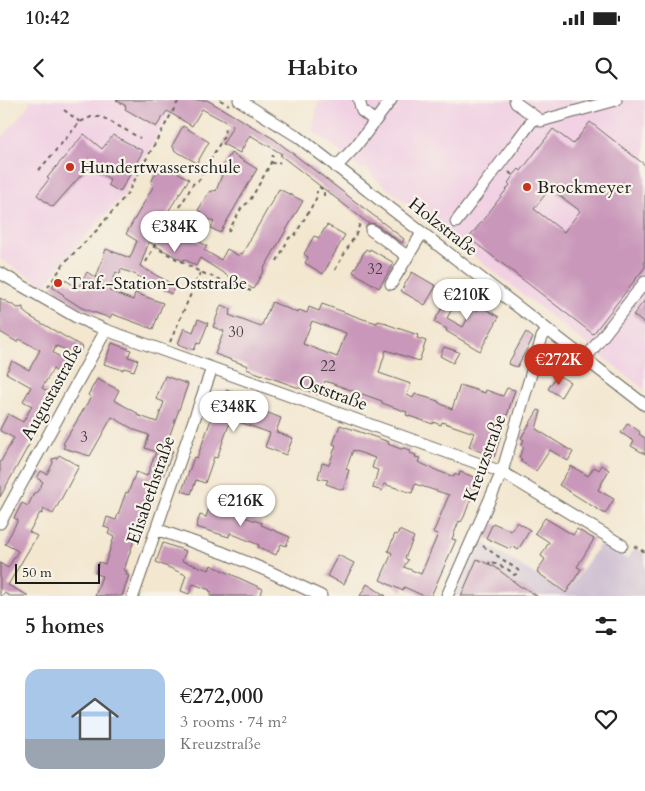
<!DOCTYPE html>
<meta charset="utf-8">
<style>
body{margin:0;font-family:Cardo,serif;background:#f6f6f6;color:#222;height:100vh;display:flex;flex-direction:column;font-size:19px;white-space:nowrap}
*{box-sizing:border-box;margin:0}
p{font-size:16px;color:#767676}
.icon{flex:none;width:28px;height:28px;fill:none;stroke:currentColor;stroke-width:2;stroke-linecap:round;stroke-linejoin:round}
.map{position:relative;height:496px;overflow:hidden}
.details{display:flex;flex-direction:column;background:#fff;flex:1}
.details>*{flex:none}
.scale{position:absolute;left:15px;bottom:12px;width:85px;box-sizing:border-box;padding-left:5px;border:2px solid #1c1c1c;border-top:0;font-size:14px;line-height:18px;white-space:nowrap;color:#1c1c1c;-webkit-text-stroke:4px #f7f3e8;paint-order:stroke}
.price{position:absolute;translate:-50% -42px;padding:0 11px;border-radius:18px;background:#fff;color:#222;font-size:16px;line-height:32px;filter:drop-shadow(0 1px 2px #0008)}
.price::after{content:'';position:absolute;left:50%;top:30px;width:15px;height:11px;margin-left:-8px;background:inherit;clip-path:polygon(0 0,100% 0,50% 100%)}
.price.on{background:#c8321e;color:#fff}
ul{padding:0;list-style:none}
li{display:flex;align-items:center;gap:15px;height:125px;padding:0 25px}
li+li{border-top:1px solid #e0e0e0}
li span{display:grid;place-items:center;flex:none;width:140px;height:100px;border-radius:15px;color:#555}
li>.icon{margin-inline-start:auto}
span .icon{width:60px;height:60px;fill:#fffc;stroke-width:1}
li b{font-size:21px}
h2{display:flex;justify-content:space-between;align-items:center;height:60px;padding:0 25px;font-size:21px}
.status{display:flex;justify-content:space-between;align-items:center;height:35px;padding:0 25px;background:#fff;direction:ltr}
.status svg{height:14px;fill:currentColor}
header{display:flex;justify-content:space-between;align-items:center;height:65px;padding:0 25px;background:#fff;font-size:22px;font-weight:700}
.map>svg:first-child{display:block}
.built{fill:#f1d0e3}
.industrial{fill:#cebed1}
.building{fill:#c997ba;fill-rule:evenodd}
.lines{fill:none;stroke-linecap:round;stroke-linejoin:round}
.minor-casing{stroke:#67635b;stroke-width:13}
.path{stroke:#67635b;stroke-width:2;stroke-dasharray:4 4;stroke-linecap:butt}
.minor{stroke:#fff;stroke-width:11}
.poi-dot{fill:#c8321e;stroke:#f7f3e8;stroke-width:2}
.labels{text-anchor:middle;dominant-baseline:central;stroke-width:4.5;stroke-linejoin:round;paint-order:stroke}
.number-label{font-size:15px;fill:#473b44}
.poi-label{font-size:18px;fill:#1c1c1c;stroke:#f7f3e8;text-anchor:start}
.street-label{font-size:18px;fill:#1c1c1c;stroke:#f7f3e8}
</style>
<div class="status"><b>10:42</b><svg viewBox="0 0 49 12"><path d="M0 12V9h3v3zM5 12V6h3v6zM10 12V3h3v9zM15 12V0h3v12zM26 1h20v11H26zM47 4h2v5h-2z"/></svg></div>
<header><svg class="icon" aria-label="back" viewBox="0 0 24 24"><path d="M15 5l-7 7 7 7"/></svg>Habito<svg class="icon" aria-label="search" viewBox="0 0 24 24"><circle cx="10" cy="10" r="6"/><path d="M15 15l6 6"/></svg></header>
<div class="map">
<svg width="645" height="496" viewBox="0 0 645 496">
<rect width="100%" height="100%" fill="#f7f3e8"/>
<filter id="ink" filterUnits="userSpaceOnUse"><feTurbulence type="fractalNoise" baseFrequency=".02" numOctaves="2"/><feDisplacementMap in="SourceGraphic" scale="10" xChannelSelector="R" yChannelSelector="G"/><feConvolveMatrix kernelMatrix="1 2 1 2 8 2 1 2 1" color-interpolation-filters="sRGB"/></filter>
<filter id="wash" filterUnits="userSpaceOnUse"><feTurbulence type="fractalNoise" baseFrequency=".0096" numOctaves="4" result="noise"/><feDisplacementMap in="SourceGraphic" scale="20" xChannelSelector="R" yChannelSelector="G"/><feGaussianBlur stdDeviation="1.12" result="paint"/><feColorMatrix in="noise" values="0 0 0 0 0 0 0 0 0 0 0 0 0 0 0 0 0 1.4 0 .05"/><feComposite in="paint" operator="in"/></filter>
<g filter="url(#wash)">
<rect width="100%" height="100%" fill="#f3e7d0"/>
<path class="built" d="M31 0H178L125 93 63 161 45 186 0 159V40L25 10Z
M329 0H645V290L372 76 373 74 365 67 363 70 312 30 318 3Z"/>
<path class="industrial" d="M480 440 566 494 601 443 627 459 635 448 645 454V496H455Z"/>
<g id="blocks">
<path class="building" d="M116 0H207L274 39 404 139 402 143 375 124 368 123 280 55 282 54 250 35 240 53 223 44 233 26 202 9 192 26 167 11 156 27 125 9 126 6Z
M590 22 645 65V167L593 234 469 138 510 85 508 83 513 76 519 69 521 71 553 29 573 44ZM550 88 580 111 564 132 534 109Z
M183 26 209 42 197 63 174 50V48L172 46Z
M84 34 102 49 113 35 143 51 120 92 108 85 110 80 91 64 53 107 51 106 37 95 49 79 47 78 51 73Z
M231 53 257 69 220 133 211 128 214 122 200 114 201 112 198 110 210 91 212 92 214 90 216 91 222 75 219 73Z
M165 65 189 79 162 121 207 146 204 150 221 160 227 149 239 156 240 153 242 154 279 89 303 101 263 170H264L253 189 235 178 234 180 200 158 196 166 184 159 183 161 149 142 140 166 175 186 171 194 134 174 121 169 120 174 116 172 109 191 133 200 135 193 163 203 153 229 112 214 110 218 82 208 63 196 64 195 52 187 59 176 78 188 87 172 96 178 106 149 130 158 137 141 126 134 153 87 154 85 151 83 154 76 161 66 164 67Z
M327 125 345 135 323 174 305 163 308 157 304 154 314 136 319 138Z
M366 149 369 151 370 149 394 163 379 188 353 172Z
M412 172 436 186 425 205 401 191Z
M458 180 465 186 447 218 463 227 473 209 477 211 480 206 499 217 480 251 446 231 447 229 434 222Z
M0 198 18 208 23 207V211L29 216 83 247 78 254 56 246 53 253 68 261 60 274 53 269 42 288 49 292 36 319 35 322 40 325 0 397V363L14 338 0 331V329L8 314 23 322 32 306 23 301 31 287 6 273 12 261 29 270 40 250 19 239 17 242 0 232Z
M645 200V224L633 215Z
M272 202 298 213 299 210 307 213 309 207 319 211 322 204 363 219 377 223 378 221 387 223 386 224 418 235 417 238 426 241 419 261 386 250 379 273 411 284 407 295 413 298 415 294 438 301 439 303 452 309 460 285 485 293 486 290 503 296 507 288 515 290 494 357 469 347 474 333 442 322 441 325 433 322V324L406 315 407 312 382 303V301L325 281 319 295 246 269 248 266 215 254 224 231 213 227 221 205 231 209 229 215 261 227ZM312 221 346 233 337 257 303 244Z
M198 219 208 223 200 244 197 243 194 250 178 244 184 228 193 232Z
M526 232 533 238 517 267 508 264Z
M112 243 131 250 128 257 138 260 134 271 124 268 123 270 104 264Z
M444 247 459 252 453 263 440 256Z
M557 275 570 282 561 297 548 289Z
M165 276 188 284 166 346V349L173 351 163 376 160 375 158 380 156 379 147 402 124 470 127 471 126 475H129L122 496H95L102 476 95 473 99 462 105 464 114 437 108 434 110 429 104 427 107 417 116 420 126 392 128 393 136 372 147 376 156 352 145 348 149 335 135 330 112 317 90 356 63 348 65 345 63 344 91 297 88 295 97 279 119 290 114 300 137 313V315L157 322 164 302 156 299Z
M227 290 260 302 259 306 265 308 263 311 281 318 276 332 293 338 286 355 265 347 270 333 231 319 217 358 214 357 205 383 196 380 191 394 182 391 194 357 197 358 221 292 225 294Z
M538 310 541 311 536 329 573 352 568 361 550 350 536 371 520 361 522 359 519 357 524 347 521 345 524 340 521 338Z
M628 323 640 332 639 334 645 338V354L631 346 634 341 621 333Z
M340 325 389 342 388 344 401 349 404 348 410 350V353L416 355 415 357 420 358 418 362 438 371 454 377 455 374 459 376 460 372 477 378 476 381 483 384 480 392 474 390 464 417 461 422 459 421 452 439 456 440 431 496H424L404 487 403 491 380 480 392 453 388 451 395 434 397 435 399 430 414 437 405 458 408 460 404 467 421 474 438 434 433 433 449 395 415 384 412 393 384 384 382 391 373 388 378 370 372 368 375 358 353 350 346 369 349 370 343 390 326 384 328 380 318 378 322 363 329 365 336 345 333 344Z
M59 355 79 366 53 414 44 409 42 414 40 413 29 432 37 436 8 485 29 496H10L4 493 2 496H0V463L8 468 18 451 5 444 18 420 14 418 22 403 28 406 34 393 37 392 43 382 37 378 41 371 47 374 53 363 52 359 57 358Z
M602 365 609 370 598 390 614 399 605 414 559 385 571 366 588 376 594 367 599 370Z
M212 399 233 405 230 412 262 423 261 425 290 437 286 446 281 444 276 455 258 447 259 445 230 433 229 437 196 427 200 415 206 417Z
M545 418 573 435 577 429 594 439 577 467 581 469 566 493 537 472 545 459 541 456 549 442 535 433Z
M517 422 530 430 518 450 512 446 510 449 486 438 493 423 511 431Z
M163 443 186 451 182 461 209 470 211 465 263 489 259 496H210L212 492 209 491 210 490 193 484 189 494 181 491 186 475 156 462Z
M338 455 354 463 344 484 327 476Z
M477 459 495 467 521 487H523L537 496H461Z
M367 484 386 496H360Z"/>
</g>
</g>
<g filter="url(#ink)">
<use href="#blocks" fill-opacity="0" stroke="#67635b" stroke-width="1"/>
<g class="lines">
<defs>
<path id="minor" d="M239 0 297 36 645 305
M359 0 362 11 375 21
M515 0 516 3 541 21 616 0
M336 67 356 46 391 0
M456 122 535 17
M371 130 407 156
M0 173 78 218 106 230 502 372 622 445
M391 184 422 133
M585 259 645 182
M0 423 106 230
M156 429 224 453 268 471 321 496
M133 496 212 268
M447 496 502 372 542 237 548 230"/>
</defs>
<use href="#minor" class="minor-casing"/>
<path class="path" d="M220 0 229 5
M64 10 80 22
M271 62 276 64 280 62
M39 70 80 22 91 17H102L140 38
M509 72 513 76
M319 87 324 90V96
M180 107 193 84 199 80 224 36 225 28
M228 132 242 107 249 102 270 65 273 55
M153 146 200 172 251 191
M277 161 289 138 295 135 316 99 317 91
M146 162 162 131
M335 170 357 132 360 123
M48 187 65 162 97 130 127 94 179 0
M170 242 200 173
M483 446 518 470 519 473 514 475 509 470 490 461 489 464
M634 446 645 452"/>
<use href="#minor" class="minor"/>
</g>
</g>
<g class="poi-dot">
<circle cx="70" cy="67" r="5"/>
<circle cx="527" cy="87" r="5"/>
<circle cx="58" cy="183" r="5"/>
</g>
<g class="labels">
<g class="number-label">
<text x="375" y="169">32</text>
<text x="236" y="232">30</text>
<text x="328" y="266">22</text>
<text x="84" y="337">3</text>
</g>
<g class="poi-label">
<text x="80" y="67">Hundertwasserschule</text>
<text x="537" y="87">Brockmeyer</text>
<text x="68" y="183">Traf.-Station-Oststraße</text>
</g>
<g class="street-label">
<text transform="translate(443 127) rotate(38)">Holzstraße</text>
<text transform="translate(52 292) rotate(-61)">Augustastraße</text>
<text transform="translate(333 293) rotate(20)">Oststraße</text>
<text transform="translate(485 358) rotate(-70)">Kreuzstraße</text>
<text transform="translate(151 390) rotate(-71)">Elisabethstraße</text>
</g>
</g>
</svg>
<div class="scale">50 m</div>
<b class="price" style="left:175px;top:153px">€384K</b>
<b class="price" style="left:467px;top:221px">€210K</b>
<b class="price on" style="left:559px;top:286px">€272K</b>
<b class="price" style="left:234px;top:333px">€348K</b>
<b class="price" style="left:241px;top:427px">€216K</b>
</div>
<section class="details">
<h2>5 homes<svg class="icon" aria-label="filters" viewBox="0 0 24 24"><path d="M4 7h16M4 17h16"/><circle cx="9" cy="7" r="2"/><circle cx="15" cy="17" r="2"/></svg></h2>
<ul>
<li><span style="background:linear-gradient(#a9c7e8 70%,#9aa5b1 0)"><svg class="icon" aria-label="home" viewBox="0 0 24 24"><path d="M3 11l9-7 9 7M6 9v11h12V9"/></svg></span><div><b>€272,000</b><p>3 rooms · 74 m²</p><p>Kreuzstraße</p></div><svg class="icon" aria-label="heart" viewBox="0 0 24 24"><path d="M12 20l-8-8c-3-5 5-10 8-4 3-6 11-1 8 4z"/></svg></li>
</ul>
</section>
